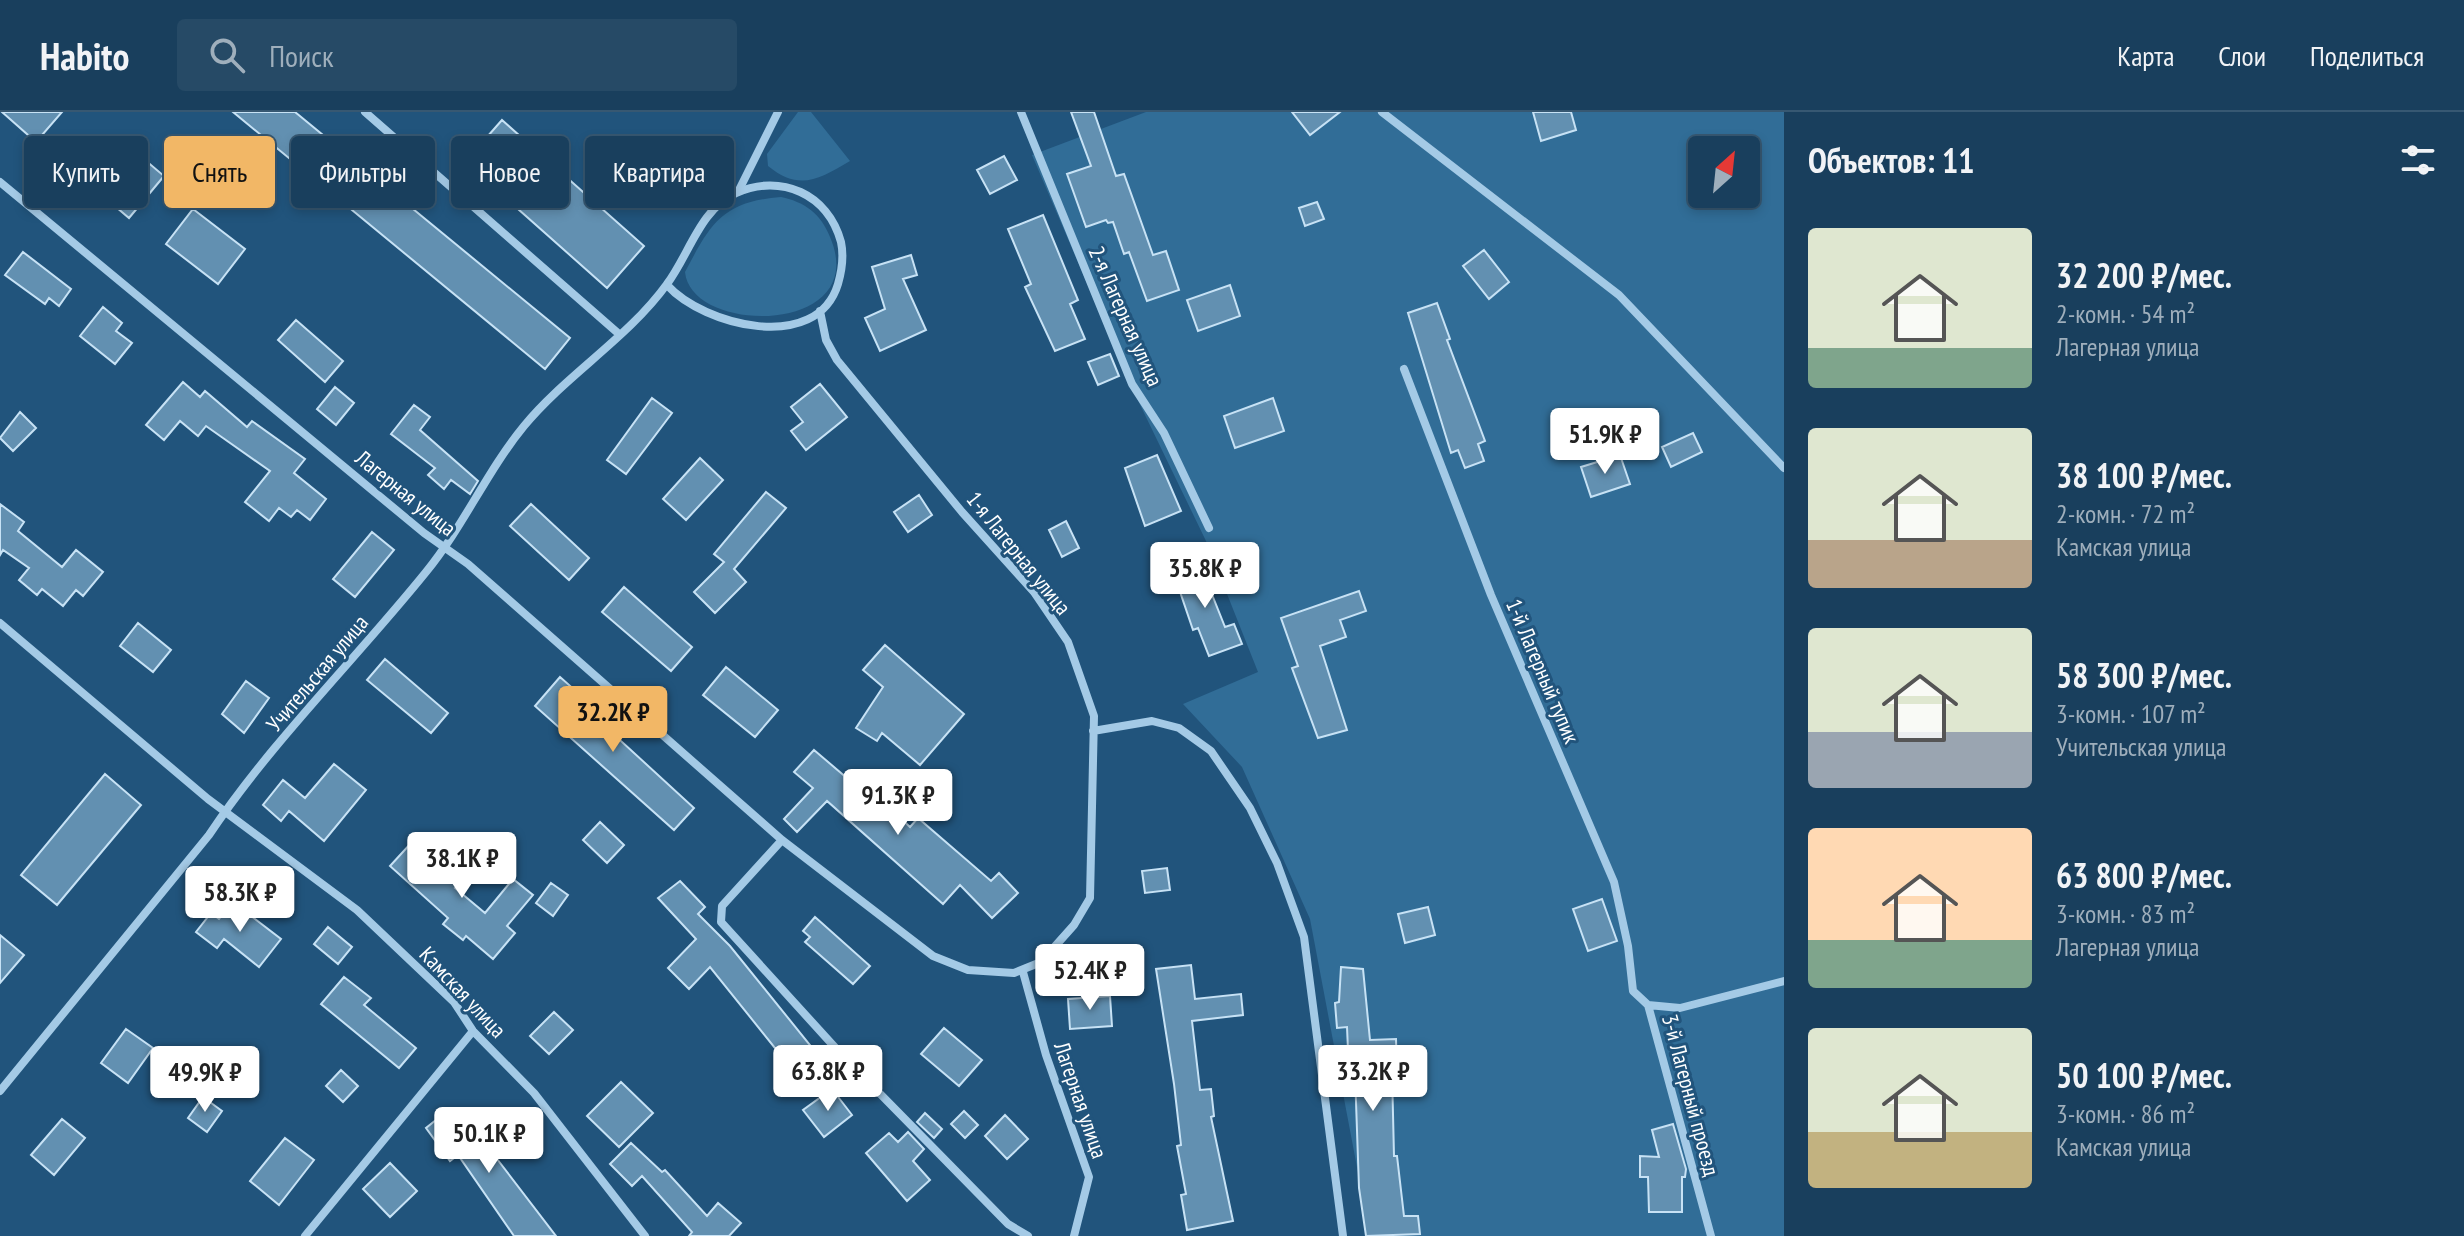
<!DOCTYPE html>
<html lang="ru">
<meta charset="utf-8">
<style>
body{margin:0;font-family:"PT Sans Narrow",sans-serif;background:#264a66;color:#f1f3f6;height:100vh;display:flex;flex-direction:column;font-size:30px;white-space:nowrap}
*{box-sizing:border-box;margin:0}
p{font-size:26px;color:#9fafbc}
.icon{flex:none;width:44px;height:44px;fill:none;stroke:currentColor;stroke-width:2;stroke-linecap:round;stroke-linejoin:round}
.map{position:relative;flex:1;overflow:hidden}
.details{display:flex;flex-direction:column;background:#193f5d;width:680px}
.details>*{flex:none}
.hud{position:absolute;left:24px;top:24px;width:760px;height:72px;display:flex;gap:16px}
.needle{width:52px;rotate:27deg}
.buttons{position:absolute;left:1688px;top:24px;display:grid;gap:16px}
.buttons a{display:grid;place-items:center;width:72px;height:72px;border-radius:8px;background:#193f5d;box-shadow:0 4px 12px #0003,0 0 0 2px #375872;font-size:40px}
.price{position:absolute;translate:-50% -68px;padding:0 18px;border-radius:8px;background:#fff;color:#222;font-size:26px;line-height:52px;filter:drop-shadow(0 2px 4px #0008)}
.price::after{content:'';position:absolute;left:50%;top:48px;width:24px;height:18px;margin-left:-12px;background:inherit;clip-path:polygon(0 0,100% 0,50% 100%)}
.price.on{background:#f2b766;color:#111}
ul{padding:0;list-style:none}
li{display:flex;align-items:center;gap:24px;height:200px;padding:0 24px}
li span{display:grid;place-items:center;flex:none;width:224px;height:160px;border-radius:8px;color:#555}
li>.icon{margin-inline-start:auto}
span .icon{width:96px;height:96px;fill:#fffc;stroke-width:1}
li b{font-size:34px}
h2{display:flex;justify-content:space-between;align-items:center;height:96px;padding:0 24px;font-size:34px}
.tag{padding:0 28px;border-radius:8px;background:#193f5d;box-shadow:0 4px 12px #0003,0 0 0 2px #375872;font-size:28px;line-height:72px}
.tag.on{background:#f2b766;color:#111}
header{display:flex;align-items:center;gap:48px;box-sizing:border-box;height:112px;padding:0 40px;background:#193f5d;border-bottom:2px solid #375872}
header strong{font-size:38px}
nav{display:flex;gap:44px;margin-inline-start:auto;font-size:28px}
.search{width:560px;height:72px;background:#264a66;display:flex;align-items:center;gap:20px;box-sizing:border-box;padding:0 28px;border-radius:8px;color:#9fafbc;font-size:30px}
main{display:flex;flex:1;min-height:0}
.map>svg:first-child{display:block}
.green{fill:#316d97;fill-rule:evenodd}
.building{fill:#6290b1;stroke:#c7e2f5;stroke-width:2}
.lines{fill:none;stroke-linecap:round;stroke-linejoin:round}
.street{stroke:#a4cae6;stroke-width:8}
.labels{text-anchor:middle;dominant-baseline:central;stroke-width:6;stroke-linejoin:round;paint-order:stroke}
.street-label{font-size:22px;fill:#fff;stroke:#21547c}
</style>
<header>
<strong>Habito</strong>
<div class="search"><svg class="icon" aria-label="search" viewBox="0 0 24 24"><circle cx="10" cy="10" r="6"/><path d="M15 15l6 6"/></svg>Поиск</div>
<nav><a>Карта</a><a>Слои</a><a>Поделиться</a></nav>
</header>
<main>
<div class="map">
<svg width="1784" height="1124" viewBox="0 0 1784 1124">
<rect width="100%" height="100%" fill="#21547c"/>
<path class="green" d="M798 0H811L850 49C818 68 799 79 768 54L767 42Z
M1146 0H1784V1124H1370L1310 807 1242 655 1183 592 1258 560 1206 429 1130 272 1032 43ZM1702 38H1746V82H1702Z
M781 85C805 90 821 102 830 125 872 223 691 224 685 160 711 111 722 90 781 85Z"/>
<path class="building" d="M2 0H62L36 30Z
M233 0H295L570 226 545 257Z
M1071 0H1094L1116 64 1124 62 1153 143 1166 139 1179 178 1147 189 1129 140 1124 142 1113 110 1108 111 1106 108 1086 115 1067 62 1091 54Z
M1292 0H1340L1310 23Z
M1533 0H1571L1576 18 1541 29Z
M502 8 644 134 607 176 465 50Z
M125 31 164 64 129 106 90 73Z
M1004 44 1017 68 990 82 977 58Z
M1317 90 1324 107 1305 114 1299 96Z
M193 97 245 137 218 172 166 132Z
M1043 103 1078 188 1070 192 1085 227 1055 239 1025 175 1031 172 1008 117Z
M1484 138 1509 170 1489 187 1463 154Z
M23 140 71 177 59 194 49 186 45 192 5 163Z
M911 143 917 163 903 167 926 218 880 239 865 206 885 197 872 155Z
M1230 173 1240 204 1198 219 1187 188Z
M1437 191 1450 227 1447 228 1485 329 1478 332 1484 349 1465 356 1458 338 1451 341 1408 201Z
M103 195 122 211 116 219 132 231 115 252 80 224Z
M296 208 343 249 325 270 278 228Z
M1110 242 1119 264 1098 273 1088 250Z
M183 270 200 285 205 279 247 315 252 309 305 347 294 361 326 387 310 408 297 398 291 405 279 396 269 409 245 390 270 359 206 314 198 324 180 309 164 328 146 313Z
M820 272 847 305 806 338 791 319 803 310 791 295Z
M335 275 354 291 336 313 317 297Z
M652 286 672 301 626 362 607 348Z
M1273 286 1284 319 1235 336 1224 304Z
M414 293 430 305 420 318 478 369 470 382 451 368 444 377 428 363 435 356 391 322Z
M20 300 36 316 13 339 0 326Z
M1693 321 1702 340 1671 355 1662 335Z
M1157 343 1181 399 1145 414 1125 356Z
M1620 343 1630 372 1591 385 1581 355Z
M700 346 723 368 686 408 663 387Z
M766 380 786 396 734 457 746 470 715 501 694 480 724 450 714 442Z
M919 383 932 403 908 420 894 400Z
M0 392 24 410 18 419 62 455 76 438 103 460 83 484 76 478 63 494 42 477 37 483 19 468 29 456 3 438 0 443Z
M531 392 589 446 569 468 510 414Z
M1066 409 1079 436 1062 445 1049 418Z
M372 420 394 438 355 485 333 467Z
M1199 450 1225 515 1234 512 1242 532 1209 544 1198 516 1193 518 1173 459Z
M624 475 692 535 671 559 602 500Z
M1359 479 1366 499 1340 508 1346 525 1320 534 1347 618 1318 626 1292 556 1298 554 1281 506Z
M138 511 171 538 153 560 120 534Z
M885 533 964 602 920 653 882 621 877 629 856 616 883 575 863 558Z
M385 547 448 601 431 621 367 568Z
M726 555 778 598 755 625 703 583Z
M560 565 577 580 573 585 694 696 674 718 535 594Z
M246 569 269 586 244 621 222 602Z
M814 638 861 678 865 673 910 715 918 706 991 769 999 761 1018 781 992 806 960 773 943 792 827 689 797 720 784 707 813 676 794 660Z
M334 652 366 678 324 729 289 699 281 709 263 693 283 668 305 686Z
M105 662 141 693 57 793 21 763Z
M600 710 624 733 607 751 583 728Z
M413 729 433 747 438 741 465 765 455 776 485 801 513 767 533 783 507 814 515 821 493 847 466 824 463 828 443 812 448 806 390 754Z
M1167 756 1170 778 1145 781 1142 759Z
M680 769 705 795 698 802 730 834 818 943 795 961 710 855 689 877 668 856 696 827 658 786Z
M551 771 568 783 553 804 536 791Z
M1602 787 1617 829 1588 839 1573 797Z
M233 790 281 827 259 855 224 827 217 836 196 820 211 801 219 807Z
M1428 795 1435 823 1405 831 1398 802Z
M815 805 870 854 853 872 805 830 810 825 803 819Z
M328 815 352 835 338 852 314 832Z
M0 823 24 843 0 871Z
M1128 844 1131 873 1107 875 1104 846Z
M1191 853 1195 887 1241 882 1243 903 1192 909 1200 978 1211 977 1214 1004 1211 1005 1233 1109 1187 1118 1181 1083 1186 1082 1177 1034 1181 1033 1174 972 1156 857Z
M1341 855 1363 857 1370 928 1396 927 1397 960H1392L1394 1044H1397L1404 1104H1418L1420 1122 1366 1124 1359 1076 1355 961H1349L1347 915 1337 916 1335 891 1339 890Z
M344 865 371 886 364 893 416 936 399 956 321 892Z
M1110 884 1112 914 1070 917 1068 887Z
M554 900 573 918 549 942 530 924Z
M944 916 982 948 959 974 921 942Z
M126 917 153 936 128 971 101 951Z
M341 958 358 974 343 990 326 974Z
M621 970 653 1001 619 1035 587 1004Z
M832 977 852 1003 824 1025 803 998Z
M203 985 222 999 207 1020 188 1006Z
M964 999 978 1013 965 1026 951 1012Z
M446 1000 451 1007 461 1000 556 1124H514L458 1043 450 1049 426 1016Z
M925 1001 942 1017 934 1026 917 1010Z
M1005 1003 1028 1027 1007 1047 985 1024Z
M62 1007 85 1026 54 1063 31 1043Z
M1673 1012 1686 1057 1685 1065H1682V1100H1649L1648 1065H1640V1044L1659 1045 1652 1018Z
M908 1020 924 1037 913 1049 930 1068 907 1089 866 1041 889 1021 898 1030Z
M285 1026 314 1048 279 1093 250 1069Z
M631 1031 662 1060 665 1058 707 1104 718 1091 741 1111 729 1124H689L692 1120 642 1064 632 1074 610 1052Z
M390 1051 417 1079 390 1105 363 1077Z"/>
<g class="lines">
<path class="street" d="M365 0 619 222
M1021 0 1132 272 1164 321 1209 416
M1382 0 1619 183 1784 356
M0 70 424 421 468 452 782 728 933 844 968 858 1014 861 1041 850 1074 813 1090 786 1094 604 1068 530 1034 480 962 400 837 248 826 228 820 199
M738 80 778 0
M1404 257 1491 483 1614 770 1628 834 1633 879 1648 893
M0 511 208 687 357 798 454 890 473 919 534 981 645 1124
M1093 619 1152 609 1179 616 1211 639 1250 696 1277 751 1304 825 1343 1124
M782 728 722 794 721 810 841 942 1008 1112 1028 1124
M1023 860 1046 943 1089 1065 1074 1124
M0 979 209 723C272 629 355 548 426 460 463 415 487 359 524 314 566 263 628 226 667 172 689 143 700 97 736 81 781 61 828 82 841 130 844 144 842 158 838 172 817 242 704 214 667 173
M305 1124 473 919
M1711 1124 1648 893 1680 896 1784 869"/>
</g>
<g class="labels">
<g class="street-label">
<text transform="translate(1126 204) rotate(66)">2-я Лагерная улица</text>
<text transform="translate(406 381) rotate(39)">Лагерная улица</text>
<text transform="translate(1019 441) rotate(51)">1-я Лагерная улица</text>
<text transform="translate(1543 559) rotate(67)">1-й Лагерный тупик</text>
<text transform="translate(317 561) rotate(-50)">Учительская улица</text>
<text transform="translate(463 880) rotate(47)">Камская улица</text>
<text transform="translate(1691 983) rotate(75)">3-й Лагерный проезд</text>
<text transform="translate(1081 988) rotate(71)">Лагерная улица</text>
</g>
</g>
</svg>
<div class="buttons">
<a><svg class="needle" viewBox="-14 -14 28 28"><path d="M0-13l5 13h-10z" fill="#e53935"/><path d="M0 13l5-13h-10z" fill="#9fafbc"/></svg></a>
</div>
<b class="price" style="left:1605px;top:364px">51.9K ₽</b>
<b class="price" style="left:1205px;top:498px">35.8K ₽</b>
<b class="price on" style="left:613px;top:642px">32.2K ₽</b>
<b class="price" style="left:898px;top:725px">91.3K ₽</b>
<b class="price" style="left:462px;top:788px">38.1K ₽</b>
<b class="price" style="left:240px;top:822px">58.3K ₽</b>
<b class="price" style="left:1090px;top:900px">52.4K ₽</b>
<b class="price" style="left:828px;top:1001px">63.8K ₽</b>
<b class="price" style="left:1373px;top:1001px">33.2K ₽</b>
<b class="price" style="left:205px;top:1002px">49.9K ₽</b>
<b class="price" style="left:489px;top:1063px">50.1K ₽</b>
<div class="hud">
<a class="tag">Купить</a>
<a class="tag on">Снять</a>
<a class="tag">Фильтры</a>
<a class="tag">Новое</a>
<a class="tag">Квартира</a>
</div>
</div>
<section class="details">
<h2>Объектов: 11<svg class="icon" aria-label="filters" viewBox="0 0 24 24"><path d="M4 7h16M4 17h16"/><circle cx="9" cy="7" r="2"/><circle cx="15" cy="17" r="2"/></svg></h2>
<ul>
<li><span style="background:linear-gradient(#dfe7d0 75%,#7fa58c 0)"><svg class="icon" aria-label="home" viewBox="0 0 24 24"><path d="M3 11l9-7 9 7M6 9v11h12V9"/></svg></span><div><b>32 200 ₽/мес.</b><p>2-комн. · 54 m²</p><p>Лагерная улица</p></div></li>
<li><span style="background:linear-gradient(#dfe7d0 70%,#b9a48a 0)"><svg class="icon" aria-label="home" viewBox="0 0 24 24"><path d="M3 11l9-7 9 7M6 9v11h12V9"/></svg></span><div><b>38 100 ₽/мес.</b><p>2-комн. · 72 m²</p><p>Камская улица</p></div></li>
<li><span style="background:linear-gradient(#dfe7d0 65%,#9aa5b1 0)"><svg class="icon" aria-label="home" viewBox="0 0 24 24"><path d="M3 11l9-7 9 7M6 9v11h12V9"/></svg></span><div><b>58 300 ₽/мес.</b><p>3-комн. · 107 m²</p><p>Учительская улица</p></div></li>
<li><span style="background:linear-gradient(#ffd9b3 70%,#7fa58c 0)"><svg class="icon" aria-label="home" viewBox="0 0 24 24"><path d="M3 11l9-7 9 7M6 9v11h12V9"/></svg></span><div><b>63 800 ₽/мес.</b><p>3-комн. · 83 m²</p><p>Лагерная улица</p></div></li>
<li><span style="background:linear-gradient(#dfe7d0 65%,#c2b280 0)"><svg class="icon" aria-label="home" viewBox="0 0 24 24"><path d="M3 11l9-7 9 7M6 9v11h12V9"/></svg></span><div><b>50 100 ₽/мес.</b><p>3-комн. · 86 m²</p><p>Камская улица</p></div></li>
</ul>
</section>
</main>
